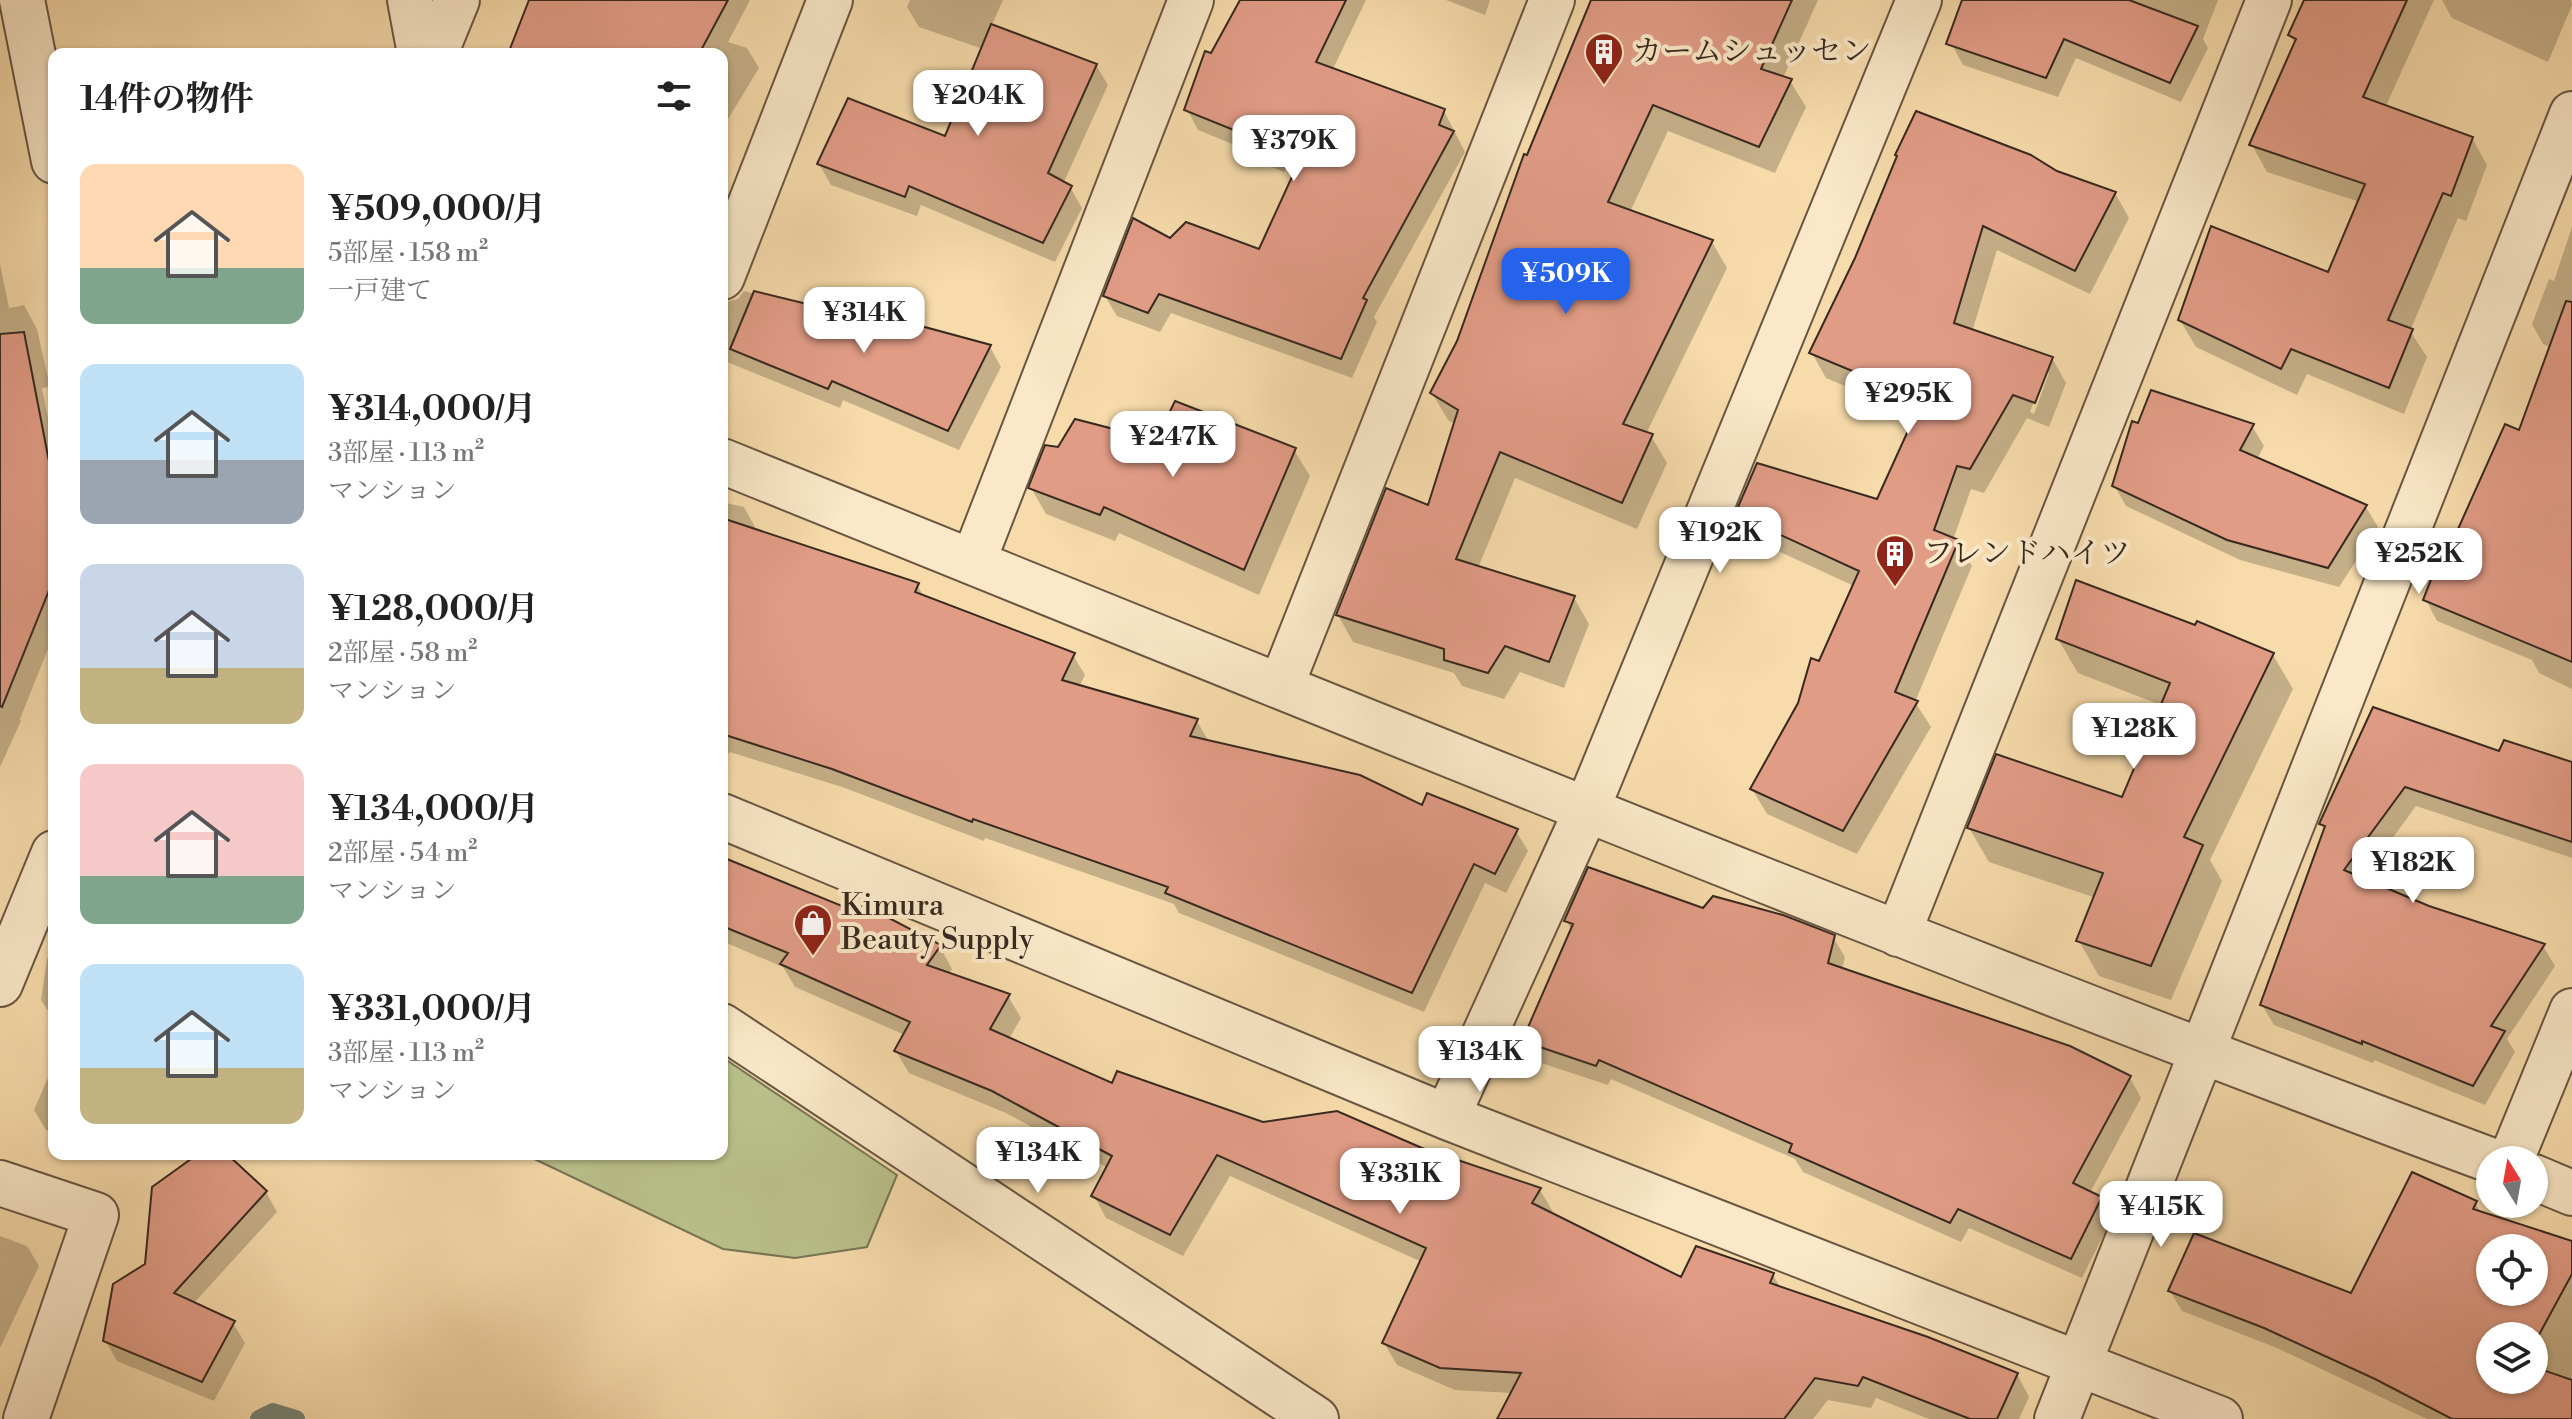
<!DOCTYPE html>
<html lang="ja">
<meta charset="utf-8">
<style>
body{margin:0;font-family:"Libre Bodoni","Noto Serif JP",serif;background:#f2f2f2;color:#222;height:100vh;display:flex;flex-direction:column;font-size:30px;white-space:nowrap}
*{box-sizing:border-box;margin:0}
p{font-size:26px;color:#767676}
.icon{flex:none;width:44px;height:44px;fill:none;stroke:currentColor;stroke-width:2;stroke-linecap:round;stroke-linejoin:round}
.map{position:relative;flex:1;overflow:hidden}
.details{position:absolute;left:48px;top:48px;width:680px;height:1112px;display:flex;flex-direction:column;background:#fff;border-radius:16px;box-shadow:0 2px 6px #0004}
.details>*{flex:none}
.needle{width:52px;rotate:349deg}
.fabs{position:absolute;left:2476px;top:1146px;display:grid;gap:16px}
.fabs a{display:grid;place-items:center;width:72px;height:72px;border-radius:50%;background:#fff;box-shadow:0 2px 6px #0004;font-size:40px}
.price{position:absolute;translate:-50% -68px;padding:0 18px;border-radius:16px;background:#fff;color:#222;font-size:26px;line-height:52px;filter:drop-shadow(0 2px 4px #0008)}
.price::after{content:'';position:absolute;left:50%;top:48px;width:24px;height:18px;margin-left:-12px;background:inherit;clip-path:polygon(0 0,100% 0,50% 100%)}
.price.current{background:#2563eb;color:#fff}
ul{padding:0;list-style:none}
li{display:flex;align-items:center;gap:24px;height:200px;padding:0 32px}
li span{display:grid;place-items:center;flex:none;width:224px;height:160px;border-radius:16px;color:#555}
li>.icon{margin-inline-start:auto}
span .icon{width:96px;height:96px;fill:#fffc;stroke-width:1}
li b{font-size:34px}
h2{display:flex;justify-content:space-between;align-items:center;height:96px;padding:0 32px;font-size:34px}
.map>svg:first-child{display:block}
.green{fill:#bac18b;stroke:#797556;stroke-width:2}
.shadow{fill:#0003;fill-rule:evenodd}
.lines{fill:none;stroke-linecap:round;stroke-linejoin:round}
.stream{stroke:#758173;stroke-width:18}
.building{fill:#e19c86;stroke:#382920;stroke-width:2;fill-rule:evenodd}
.street-casing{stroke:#685643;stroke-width:48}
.street{stroke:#fae8c8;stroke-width:44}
.labels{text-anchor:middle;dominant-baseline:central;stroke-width:8;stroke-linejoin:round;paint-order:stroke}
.poi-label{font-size:30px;fill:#382920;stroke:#fae8c8;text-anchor:start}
</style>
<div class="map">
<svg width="2572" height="1419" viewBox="0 0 2572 1419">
<rect width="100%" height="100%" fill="#f7dbab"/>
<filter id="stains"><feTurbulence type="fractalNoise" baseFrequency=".0025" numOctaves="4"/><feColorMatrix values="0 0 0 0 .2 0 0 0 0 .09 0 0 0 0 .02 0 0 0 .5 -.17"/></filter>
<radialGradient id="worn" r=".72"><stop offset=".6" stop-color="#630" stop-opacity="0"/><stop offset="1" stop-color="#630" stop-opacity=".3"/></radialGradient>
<path class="green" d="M722 1057 897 1175 867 1247 795 1258 723 1249 524 1154H722Z"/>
<path class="shadow" d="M531 0H750L728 42 747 48 759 68 722 129V54H515Z
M910 0H1003L991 27 1096 65 1108 85 1063 184 1070 187 1082 208 1055 262 921 205 917 216 831 185 819 164 946 138 983 49 919 27 907 7Z
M1277 0H1366L1332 71 1444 111 1465 152 1374 317 1377 322 1352 378 1171 313 1160 332 1117 316 1105 296 1171 241 1260 252 1297 170 1287 166 1284 172 1253 159 1247 150 1198 130 1187 109 1212 56Z
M1446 0H1490L1485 15Z
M1594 0H1818L1783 78 1790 81 1806 107 1775 173 1668 131 1630 212 1712 242 1727 268 1646 434 1651 436 1667 463 1637 529 1515 478 1478 568 1574 598 1589 624 1564 688 1520 672 1504 699 1462 686 1454 673 1353 642 1338 615 1429 507 1456 425 1448 420 1432 393 1459 342 1528 158Z
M1968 0H2218L2203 39 2208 48 2181 102 2076 58 2058 97 1963 65 1952 45Z
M2306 0H2434L2385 108 2472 138 2487 165 2466 221 2458 218 2410 331 2427 357 2404 414 2307 374 2297 395 2196 347 2180 320 2329 275 2360 202 2267 172 2252 145 2296 45 2290 35Z
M2442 0H2571L2572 5 2548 62 2452 18Z
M2056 173 2115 193 2129 218 2090 294 1997 250 1972 332 2052 358 2066 383 2049 427 2027 418 1984 493 1971 489 1953 540 1958 542 1972 566 1915 702 1931 727 1857 854 1767 814 1752 789 1821 663 1854 586 1752 539 1737 514 1878 501 1917 416 1826 378 1812 353 1857 259ZM2045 373H2049L2034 414 2030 412Z
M2572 227V689L2539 673 2532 660 2437 621 2426 600 2455 541 2520 433 2551 348 2543 344 2532 324 2549 279 2554 281Z
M0 264 9 308 24 305 37 329 50 387 42 388 54 448V634L20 719 21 721 0 767Z
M744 291 882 325 990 347 1001 367 959 450 843 400 840 408 722 360V303L738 299Z
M2252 426 2264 446 2257 459 2366 507 2378 527 2339 587 2240 560 2126 506 2114 485Z
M1157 442 1294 450 1310 476 1259 595 1119 533 1115 541 1046 514 1031 488 1059 449Z
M722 502 744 507 755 527 753 531 917 585 925 598 1073 655 1085 675 1079 687 1197 721 1209 742 1423 808 1516 831 1528 851 1506 893 1485 883 1424 1012 1179 913 1174 904 985 838 984 841 845 788 730 752 722 760Z
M2058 639 2273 655 2293 689 2210 860 2222 881 2171 1000 2099 976 2079 941 2096 898 1989 862 1969 828 2123 799 2163 706 2078 673Z
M2374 710 2500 754 2572 764V858L2416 806 2362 880 2428 908 2543 946 2555 966 2507 1039 2515 1052 2485 1105 2374 1060 2373 1063 2274 1025 2262 1005 2325 831 2321 824Z
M722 860 940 947 952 969 948 975 1008 996 1021 1018 1009 1039 1113 1086 1263 1124 1421 1150 1540 1190 1553 1212 1551 1215 1682 1280 1773 1274 1781 1289 2017 1374 2029 1397 2019 1419H1929L1876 1398 1871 1408 1828 1400 1813 1419H1499L1513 1393 1455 1390 1397 1365 1384 1343 1422 1262 1230 1176 1183 1256 1106 1218 1094 1196 1108 1168 1006 1113 909 1073 896 1051 905 1035 795 987 783 967 722 941Z
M1704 911 1833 937 1845 957 1842 970 2130 1078 2141 1098 2090 1193 2100 1198 2112 1218 2082 1278 1969 1228 1961 1242 1803 1172 1795 1159 1611 1079 1608 1085 1535 1061 1524 1041 1572 931 1566 920Z
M54 947V1020L41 1000 47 959Z
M54 1064V1133L46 1130 34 1110Z
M201 1154H224L266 1192 277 1212 193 1304 233 1323 245 1343 214 1401 117 1361 105 1340 147 1265Z
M2475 1203 2482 1214 2572 1243V1419H2427L2277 1348 2182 1311 2170 1291 2352 1296ZM2490 1248H2534V1292H2490ZM2490 1336H2534V1380H2490Z
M0 1236 27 1246 39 1266 0 1348Z"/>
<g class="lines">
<path class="stream" d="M259 1419 273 1412 296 1419"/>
</g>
<path class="building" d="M529 0H728L699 54H508Z
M1240 0H1346L1316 62 1445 109 1439 125 1454 131 1363 298 1367 300 1341 359 1159 294 1148 313 1103 296 1133 218 1170 238 1186 222 1259 249 1301 157 1184 110 1205 51 1211 53Z
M1591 0H1792L1761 69 1792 79 1759 147 1653 105 1608 202 1713 240 1623 424 1653 434 1622 503 1500 452 1456 559 1575 596 1549 662 1505 646 1488 673 1444 660V649L1336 615 1386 488 1428 505 1458 410 1430 393 1457 341 1524 154 1527 155Z
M1962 0H2129L2198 26 2170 83 2064 39 2046 78 1946 44Z
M2304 0H2407L2363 97 2473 137 2451 196 2443 193 2388 320 2413 329 2389 388 2291 349 2281 369 2178 320 2211 226 2328 272 2365 184 2249 145 2296 39 2288 35Z
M991 24 1097 64 1048 173 1072 186 1043 243 909 186 905 197 817 164 848 98 945 136Z
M1916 111 2031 155 2057 171 2116 192 2075 271 1983 226 1954 323 2053 357 2035 403 2013 395 1970 469 1957 466 1934 530 1959 540 1895 692 1918 701 1843 831 1750 789 1798 703 1811 658 1819 661 1859 571 1735 514 1757 463 1877 499 1922 400 1809 353 1855 258 1897 156 1895 155Z
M754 291 881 322 884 316 991 345 948 431 832 381 828 389 730 349Z
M2566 301 2572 302V662L2423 600 2448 536 2454 538 2505 424 2519 430Z
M24 332 54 487V578L2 707 0 706V334Z
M2151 390 2254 424 2240 450 2367 505 2328 568 2227 540 2112 486 2132 421 2138 423Z
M1175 401 1296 448 1244 570 1104 507 1100 515 1028 488 1045 445 1058 447 1075 419 1156 440Z
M722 518 919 583 915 592 1075 653 1062 680 1198 719 1190 736 1360 775 1422 805 1427 793 1518 829 1495 874 1474 864 1412 993 1165 893 1168 887 973 819 972 822 832 769 722 734Z
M2076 580 2195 625 2197 621 2274 653 2184 837 2203 845 2151 966 2076 941 2103 873 1967 828 1996 754 2122 797 2170 683 2056 639Z
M2373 707 2499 751 2504 740 2572 762V842L2405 787 2344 870 2429 906 2545 944 2491 1026 2505 1031 2473 1086 2362 1041V1044L2260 1005 2325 826 2319 824Z
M722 857 854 911 864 905 941 945 927 965 1010 994 990 1029 1112 1083 1117 1071 1263 1122 1337 1111 1422 1148 1541 1188 1532 1203 1681 1277 1696 1246 1774 1273 1770 1283 1928 1337 2018 1373 1997 1419H1970L1863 1377 1858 1386 1815 1378 1784 1419H1497L1521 1373 1440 1368 1382 1343 1426 1248 1217 1155 1170 1235 1091 1196 1112 1156 992 1091 894 1051 910 1022 780 964 788 953 722 926Z
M1588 867 1703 908 1713 896 1783 915 1835 935 1828 963 2070 1046 2131 1076 2073 1183 2102 1197 2071 1259 1958 1209 1950 1223 1789 1152 1792 1144 1599 1060 1596 1066 1522 1041 1573 924 1564 921Z
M198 1154H227L267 1191 174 1293 235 1321 202 1382 103 1341 113 1284 145 1264 152 1187Z
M2412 1172 2477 1201 2473 1209 2572 1241V1274L2534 1344V1336H2490V1380H2534V1367L2572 1380V1419H2452L2375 1379 2264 1328 2168 1291 2194 1233 2351 1293ZM2490 1248H2534V1292H2490Z"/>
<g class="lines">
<defs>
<path id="street" d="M22 0 54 161
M410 0 420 54
M435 54 457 0
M722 277 830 0
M722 461C1310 698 1896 939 2490 1160
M973 562 1191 0
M1281 686 1552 0
M722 816 1447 1117 2220 1419
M1898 934 2269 0
M0 984 54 853
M722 1026 1316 1419
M1447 1117 1587 809 1919 0
M2511 1160 2572 1011
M2534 1177 2572 1193
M0 1183 96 1215 26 1419
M2057 1419 2572 114"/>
</defs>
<use href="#street" class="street-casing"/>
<use href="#street" class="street"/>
</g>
<defs>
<symbol id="building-pin" viewBox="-11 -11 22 30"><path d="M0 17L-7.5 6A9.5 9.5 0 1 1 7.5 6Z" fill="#8f2418" stroke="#fae8c8"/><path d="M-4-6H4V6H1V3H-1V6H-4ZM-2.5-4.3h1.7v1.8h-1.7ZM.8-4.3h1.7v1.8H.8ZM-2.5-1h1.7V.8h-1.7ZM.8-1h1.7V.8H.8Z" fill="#fff"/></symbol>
<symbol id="shop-pin" viewBox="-11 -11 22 30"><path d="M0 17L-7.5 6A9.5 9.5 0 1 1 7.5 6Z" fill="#8f2418" stroke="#fae8c8"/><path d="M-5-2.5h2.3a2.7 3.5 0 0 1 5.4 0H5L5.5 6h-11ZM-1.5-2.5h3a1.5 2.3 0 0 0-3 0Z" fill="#fff"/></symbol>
</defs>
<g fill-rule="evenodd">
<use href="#building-pin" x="1582" y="30" width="44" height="60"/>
<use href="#building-pin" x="1873" y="532" width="44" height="60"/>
<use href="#shop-pin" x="791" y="901" width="44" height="60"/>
</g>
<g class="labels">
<g class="poi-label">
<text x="1632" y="52">カームシュッセン</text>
<text x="1923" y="554">フレンドハイツ</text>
<text x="841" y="906">Kimura<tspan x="841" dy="34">Beauty Supply</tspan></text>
</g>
</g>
<rect width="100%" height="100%" filter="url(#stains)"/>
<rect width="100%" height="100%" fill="url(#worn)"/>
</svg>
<div class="fabs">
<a><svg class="needle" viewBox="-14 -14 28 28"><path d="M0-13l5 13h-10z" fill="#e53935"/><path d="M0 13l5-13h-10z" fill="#767676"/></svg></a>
<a><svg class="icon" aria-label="locate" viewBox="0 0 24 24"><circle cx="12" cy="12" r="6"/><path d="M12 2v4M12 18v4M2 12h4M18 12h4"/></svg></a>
<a><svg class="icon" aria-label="layers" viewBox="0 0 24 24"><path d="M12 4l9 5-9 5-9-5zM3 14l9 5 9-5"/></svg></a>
</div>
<b class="price" style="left:978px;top:138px">¥204K</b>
<b class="price" style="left:1294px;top:183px">¥379K</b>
<b class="price current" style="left:1566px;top:316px">¥509K</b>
<b class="price" style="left:864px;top:355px">¥314K</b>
<b class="price" style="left:1908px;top:436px">¥295K</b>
<b class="price" style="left:1173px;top:479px">¥247K</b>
<b class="price" style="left:1720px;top:575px">¥192K</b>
<b class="price" style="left:2419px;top:596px">¥252K</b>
<b class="price" style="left:2134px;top:771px">¥128K</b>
<b class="price" style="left:2413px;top:905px">¥182K</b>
<b class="price" style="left:1480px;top:1094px">¥134K</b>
<b class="price" style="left:1038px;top:1195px">¥134K</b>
<b class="price" style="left:1400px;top:1216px">¥331K</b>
<b class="price" style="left:2161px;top:1249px">¥415K</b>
<section class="details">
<h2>14件の物件<svg class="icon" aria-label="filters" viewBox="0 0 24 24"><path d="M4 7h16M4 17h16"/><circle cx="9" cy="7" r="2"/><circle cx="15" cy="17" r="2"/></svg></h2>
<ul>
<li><span style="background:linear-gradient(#ffd9b3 65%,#7fa58c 0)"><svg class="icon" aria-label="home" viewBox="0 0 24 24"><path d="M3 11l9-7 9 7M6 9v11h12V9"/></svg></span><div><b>¥509,000/月</b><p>5部屋 · 158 m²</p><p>一戸建て</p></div></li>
<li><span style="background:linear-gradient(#bfe0f5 60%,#9aa5b1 0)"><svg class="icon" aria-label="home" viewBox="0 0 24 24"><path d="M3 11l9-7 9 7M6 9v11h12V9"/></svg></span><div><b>¥314,000/月</b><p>3部屋 · 113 m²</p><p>マンション</p></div></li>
<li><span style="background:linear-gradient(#c9d6e8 65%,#c2b280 0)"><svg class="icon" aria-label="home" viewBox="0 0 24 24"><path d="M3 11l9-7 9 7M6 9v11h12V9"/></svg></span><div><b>¥128,000/月</b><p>2部屋 · 58 m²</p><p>マンション</p></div></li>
<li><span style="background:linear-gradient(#f6c9c9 70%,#7fa58c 0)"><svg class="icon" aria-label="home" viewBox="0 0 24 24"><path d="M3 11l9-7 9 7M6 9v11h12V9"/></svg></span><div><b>¥134,000/月</b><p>2部屋 · 54 m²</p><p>マンション</p></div></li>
<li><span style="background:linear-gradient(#bfe0f5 65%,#c2b280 0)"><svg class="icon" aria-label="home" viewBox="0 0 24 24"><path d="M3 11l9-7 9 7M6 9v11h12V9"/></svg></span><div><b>¥331,000/月</b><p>3部屋 · 113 m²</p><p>マンション</p></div></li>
</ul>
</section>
</div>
